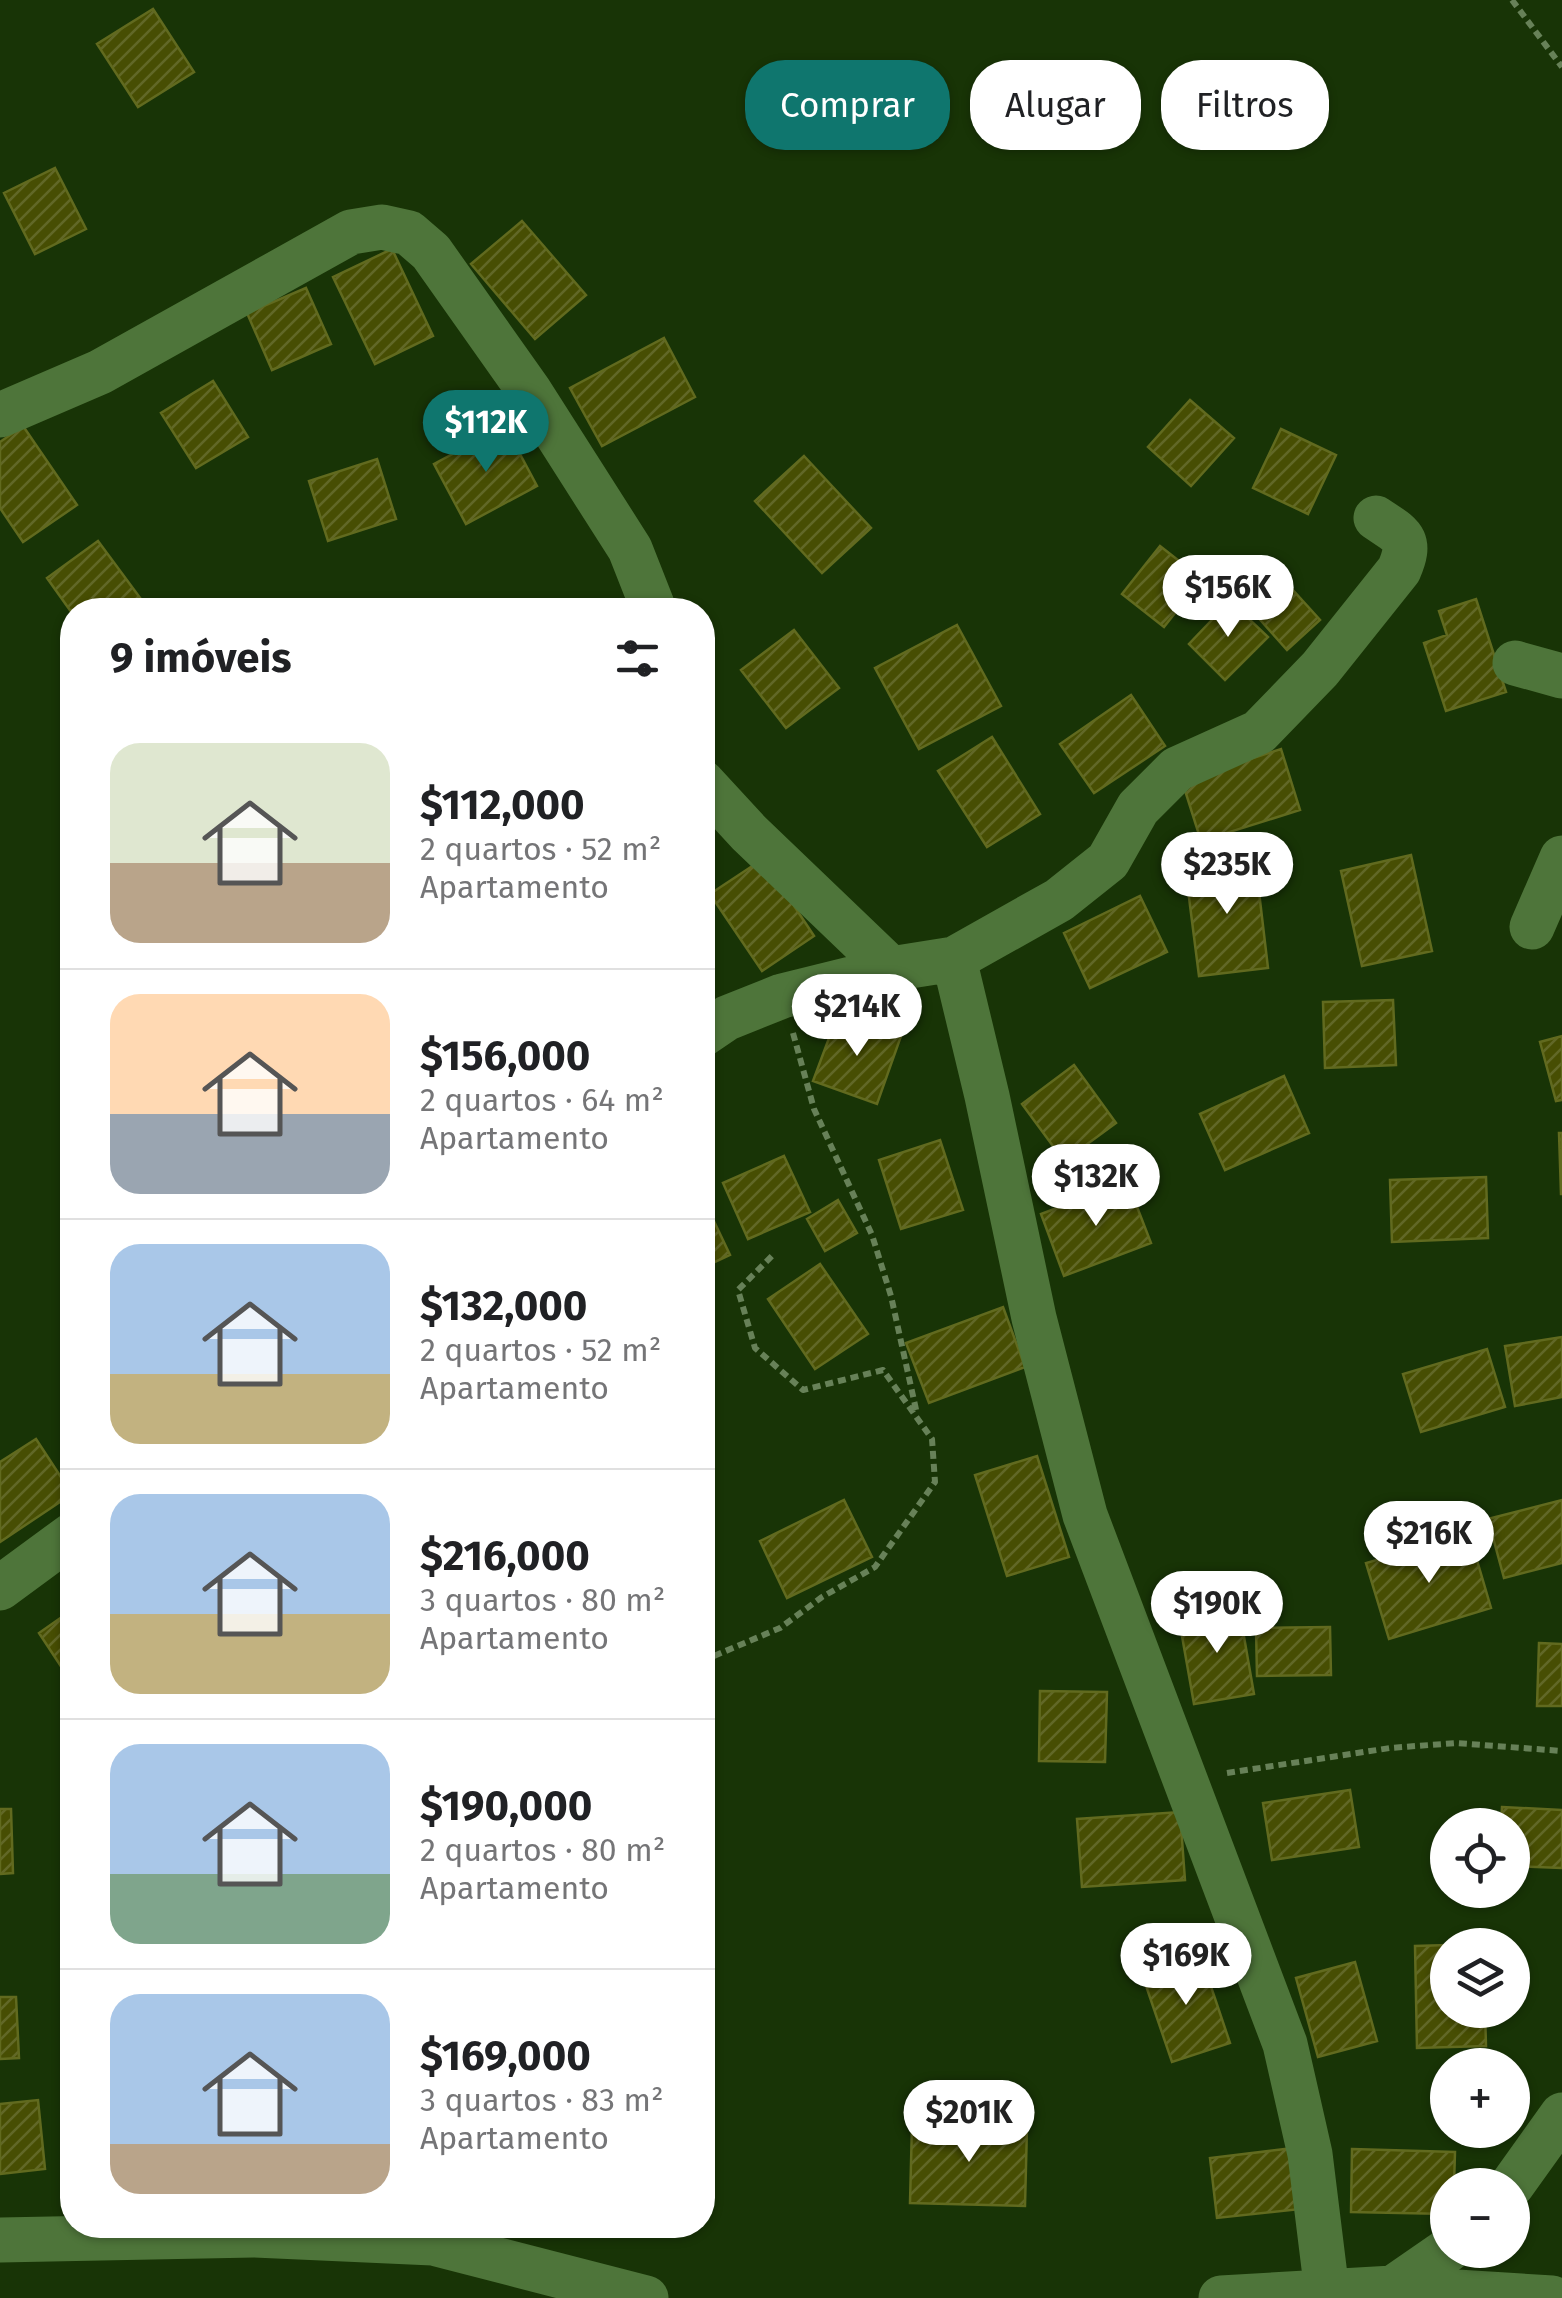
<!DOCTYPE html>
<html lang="pt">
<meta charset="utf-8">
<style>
body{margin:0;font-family:"Fira Sans",sans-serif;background:#f6f6f6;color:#202124;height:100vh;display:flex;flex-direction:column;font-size:38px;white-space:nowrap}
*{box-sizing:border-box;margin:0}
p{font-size:32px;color:#757577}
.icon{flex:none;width:55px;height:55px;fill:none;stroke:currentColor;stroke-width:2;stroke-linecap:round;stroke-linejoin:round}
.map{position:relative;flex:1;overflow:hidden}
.details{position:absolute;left:60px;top:598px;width:655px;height:1640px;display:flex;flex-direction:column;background:#fff;border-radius:40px;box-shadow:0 2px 8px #0004}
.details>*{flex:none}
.banner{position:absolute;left:745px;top:60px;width:665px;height:90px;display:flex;gap:20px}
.fabs{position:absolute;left:1430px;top:1808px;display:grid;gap:20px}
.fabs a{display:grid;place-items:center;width:100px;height:100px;border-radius:50%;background:#fff;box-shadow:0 2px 8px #0004;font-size:50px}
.price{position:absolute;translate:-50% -85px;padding:0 22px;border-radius:35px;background:#fff;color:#222;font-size:32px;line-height:65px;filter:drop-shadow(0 2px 5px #0008)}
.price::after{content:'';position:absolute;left:50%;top:60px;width:30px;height:22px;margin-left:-15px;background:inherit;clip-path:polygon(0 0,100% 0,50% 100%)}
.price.on{background:#0f766e;color:#fff}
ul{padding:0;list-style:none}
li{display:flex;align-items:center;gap:30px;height:250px;padding:0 50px}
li+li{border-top:2px solid #e0e0e0}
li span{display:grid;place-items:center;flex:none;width:280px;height:200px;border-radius:30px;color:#555}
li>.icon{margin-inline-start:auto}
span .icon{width:120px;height:120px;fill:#fffc;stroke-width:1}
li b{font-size:42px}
h2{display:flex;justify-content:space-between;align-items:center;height:120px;padding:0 50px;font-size:42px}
.pill{padding:0 35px;border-radius:40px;background:#fff;box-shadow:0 2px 8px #0004;font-size:35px;line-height:90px}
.pill.on{background:#0f766e;color:#fff}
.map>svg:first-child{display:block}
.building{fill:url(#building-hatch);stroke:#616a1f;stroke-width:2.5}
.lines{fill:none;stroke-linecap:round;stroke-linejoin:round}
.path{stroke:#678158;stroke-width:6;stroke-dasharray:8 5;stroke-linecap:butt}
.minor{stroke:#4e753a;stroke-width:45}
</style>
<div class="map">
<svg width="1562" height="2298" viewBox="0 0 1562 2298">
<defs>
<pattern id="building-hatch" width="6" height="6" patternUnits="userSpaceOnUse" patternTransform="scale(2.5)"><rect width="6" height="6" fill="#474e03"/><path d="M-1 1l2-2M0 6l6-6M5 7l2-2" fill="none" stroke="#616827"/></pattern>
</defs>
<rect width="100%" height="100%" fill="#183406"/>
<path class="building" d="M153 9 194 72 138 107 97 44Z
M55 168 86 229 35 254 4 193Z
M522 221 586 295 535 339 471 264Z
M392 249 433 336 375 364 333 277Z
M306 288 331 344 272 370 247 313Z
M664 338 695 397 602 446 570 388Z
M213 381 248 437 196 468 161 413Z
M1190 400 1234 438 1191 486 1148 447Z
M23 426 77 505 23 542 0 508V442Z
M505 426 537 486 466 524 434 464Z
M1281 429 1336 455 1308 514 1253 488Z
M804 456 871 528 822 573 755 501Z
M377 459 396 519 328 541 309 481Z
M98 541 149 610H72V613L47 578Z
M1160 546 1202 579 1164 627 1122 594Z
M1272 567 1320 620 1287 650 1239 596Z
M1476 599 1506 692 1446 711 1424 643 1447 635 1439 611Z
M1230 601 1268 637 1225 680 1189 644Z
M957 625 1001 706 919 749 875 668Z
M794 630 839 688 786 728 741 670Z
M1131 695 1165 746 1094 793 1060 744Z
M992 737 1040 814 987 847 938 771Z
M1281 749 1300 810 1201 841 1182 781Z
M1411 855 1432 951 1362 966 1341 871Z
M1255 858 1268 968 1199 976 1185 866Z
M763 859 814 936 762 971 710 894Z
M1140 896 1167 952 1090 988 1064 933Z
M1393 1000 1396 1065 1325 1068 1323 1002Z
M838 1014 901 1036 877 1104 813 1081Z
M1562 1036V1100L1556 1101 1540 1042Z
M1074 1065 1116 1123 1064 1161 1022 1104Z
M1284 1076 1309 1133 1225 1170 1200 1114Z
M1559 1133H1562V1194H1561Z
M940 1140 963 1210 901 1229 879 1160Z
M784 1156 810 1212 748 1239 723 1183Z
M1486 1177 1488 1238 1392 1242 1390 1180Z
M1127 1181 1151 1243 1064 1276 1041 1214Z
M702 1196 730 1255 702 1268Z
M838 1200 857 1233 825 1251 807 1219Z
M820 1264 868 1334 815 1369 768 1299Z
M1003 1307 1025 1367 929 1403 906 1343Z
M1562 1337V1397L1515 1406 1505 1346Z
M1487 1349 1505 1407 1421 1432 1403 1374Z
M36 1439 72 1494 0 1542V1462Z
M1037 1456 1069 1557 1007 1576 975 1475Z
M844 1500 872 1557 787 1598 760 1541Z
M1562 1500V1563L1504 1578 1488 1519Z
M1469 1533 1491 1608 1389 1639 1366 1563Z
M1239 1608 1254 1694 1194 1704 1179 1619Z
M72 1610V1683L39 1633Z
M1330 1627 1331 1675 1257 1676 1256 1628Z
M1539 1643 1562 1644V1706H1537Z
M1040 1691 1107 1692 1105 1762 1039 1761Z
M1350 1790 1359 1847 1272 1860 1263 1803Z
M1502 1807 1562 1810V1868L1512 1866V1825H1501Z
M0 1809H11L13 1873 0 1874Z
M1180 1812 1185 1880 1082 1887 1077 1819Z
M1448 1945V2010H1485L1486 2046 1417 2048 1415 1946Z
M1200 1954 1230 2043 1172 2062 1142 1974Z
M1355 1962 1377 2041 1318 2057 1296 1978Z
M0 1997H16L19 2058 0 2059Z
M38 2100 45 2169 0 2174V2104Z
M912 2125 1027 2127 1025 2206 910 2203Z
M1294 2148 1301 2209 1217 2218 1210 2158Z
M1352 2149 1455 2152 1454 2185H1448V2214L1351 2212Z
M72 2176V2216L66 2177Z"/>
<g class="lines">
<path class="path" d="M1512 0 1562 67
M793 1033 814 1109 872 1235 891 1296 917 1414
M702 1661 780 1628 822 1597 875 1567 935 1482 932 1439 883 1370 803 1390 755 1348 738 1290 774 1254
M1227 1773 1390 1748 1456 1743 1562 1751"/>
<path class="minor" d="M0 415 100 372 351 232 382 227 409 233 431 252 530 392 630 549 654 610
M1515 663 1562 676
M702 782 749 833 891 969
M1532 927 1562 858
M954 959 987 1096 1034 1318 1085 1515 1285 2044 1310 2154 1327 2292
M702 1035 727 1018 782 996 891 969 954 959 1059 900 1108 861 1138 808 1177 769 1259 732 1320 669 1399 570C1413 538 1401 535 1376 518
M0 1588 72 1535
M1512 2185 1562 2115
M0 2240 254 2235 433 2243 646 2298
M1394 2296 1393 2288 1448 2250
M1221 2298 1393 2288 1552 2298"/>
</g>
</svg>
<div class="fabs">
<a><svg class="icon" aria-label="locate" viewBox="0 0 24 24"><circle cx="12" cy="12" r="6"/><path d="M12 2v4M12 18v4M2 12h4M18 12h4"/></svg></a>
<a><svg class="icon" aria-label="layers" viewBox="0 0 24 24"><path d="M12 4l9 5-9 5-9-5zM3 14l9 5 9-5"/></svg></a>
<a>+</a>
<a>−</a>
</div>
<b class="price on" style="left:486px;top:475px">$112K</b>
<b class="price" style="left:1228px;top:640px">$156K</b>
<b class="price" style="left:1227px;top:917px">$235K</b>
<b class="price" style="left:857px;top:1059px">$214K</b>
<b class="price" style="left:1096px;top:1229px">$132K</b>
<b class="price" style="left:1429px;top:1586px">$216K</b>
<b class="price" style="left:1217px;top:1656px">$190K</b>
<b class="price" style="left:1186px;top:2008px">$169K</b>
<b class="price" style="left:969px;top:2165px">$201K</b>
<div class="banner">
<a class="pill on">Comprar</a>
<a class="pill">Alugar</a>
<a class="pill">Filtros</a>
</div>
<section class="details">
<h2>9 imóveis<svg class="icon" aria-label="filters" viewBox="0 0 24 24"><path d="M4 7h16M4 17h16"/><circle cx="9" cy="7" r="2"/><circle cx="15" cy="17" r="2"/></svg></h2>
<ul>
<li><span style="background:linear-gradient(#dfe7d0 60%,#b9a48a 0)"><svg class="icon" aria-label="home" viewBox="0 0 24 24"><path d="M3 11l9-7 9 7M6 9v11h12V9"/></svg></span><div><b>$112,000</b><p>2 quartos · 52 m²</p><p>Apartamento</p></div></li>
<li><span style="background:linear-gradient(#ffd9b3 60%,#9aa5b1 0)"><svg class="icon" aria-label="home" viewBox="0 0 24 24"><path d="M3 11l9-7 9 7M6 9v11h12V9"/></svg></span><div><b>$156,000</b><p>2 quartos · 64 m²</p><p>Apartamento</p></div></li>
<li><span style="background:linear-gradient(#a9c7e8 65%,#c2b280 0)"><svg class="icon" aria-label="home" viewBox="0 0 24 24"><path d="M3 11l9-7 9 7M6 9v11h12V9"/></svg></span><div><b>$132,000</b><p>2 quartos · 52 m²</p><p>Apartamento</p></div></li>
<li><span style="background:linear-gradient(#a9c7e8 60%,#c2b280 0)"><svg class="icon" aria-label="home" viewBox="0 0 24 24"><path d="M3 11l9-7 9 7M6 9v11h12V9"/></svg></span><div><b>$216,000</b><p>3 quartos · 80 m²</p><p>Apartamento</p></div></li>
<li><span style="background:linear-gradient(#a9c7e8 65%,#7fa58c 0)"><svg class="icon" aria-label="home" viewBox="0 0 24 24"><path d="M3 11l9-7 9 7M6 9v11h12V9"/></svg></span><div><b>$190,000</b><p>2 quartos · 80 m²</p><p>Apartamento</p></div></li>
<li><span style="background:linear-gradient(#a9c7e8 75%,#b9a48a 0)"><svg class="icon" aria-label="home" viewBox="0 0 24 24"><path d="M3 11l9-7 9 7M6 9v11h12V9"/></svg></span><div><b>$169,000</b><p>3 quartos · 83 m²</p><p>Apartamento</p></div></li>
</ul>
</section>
</div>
